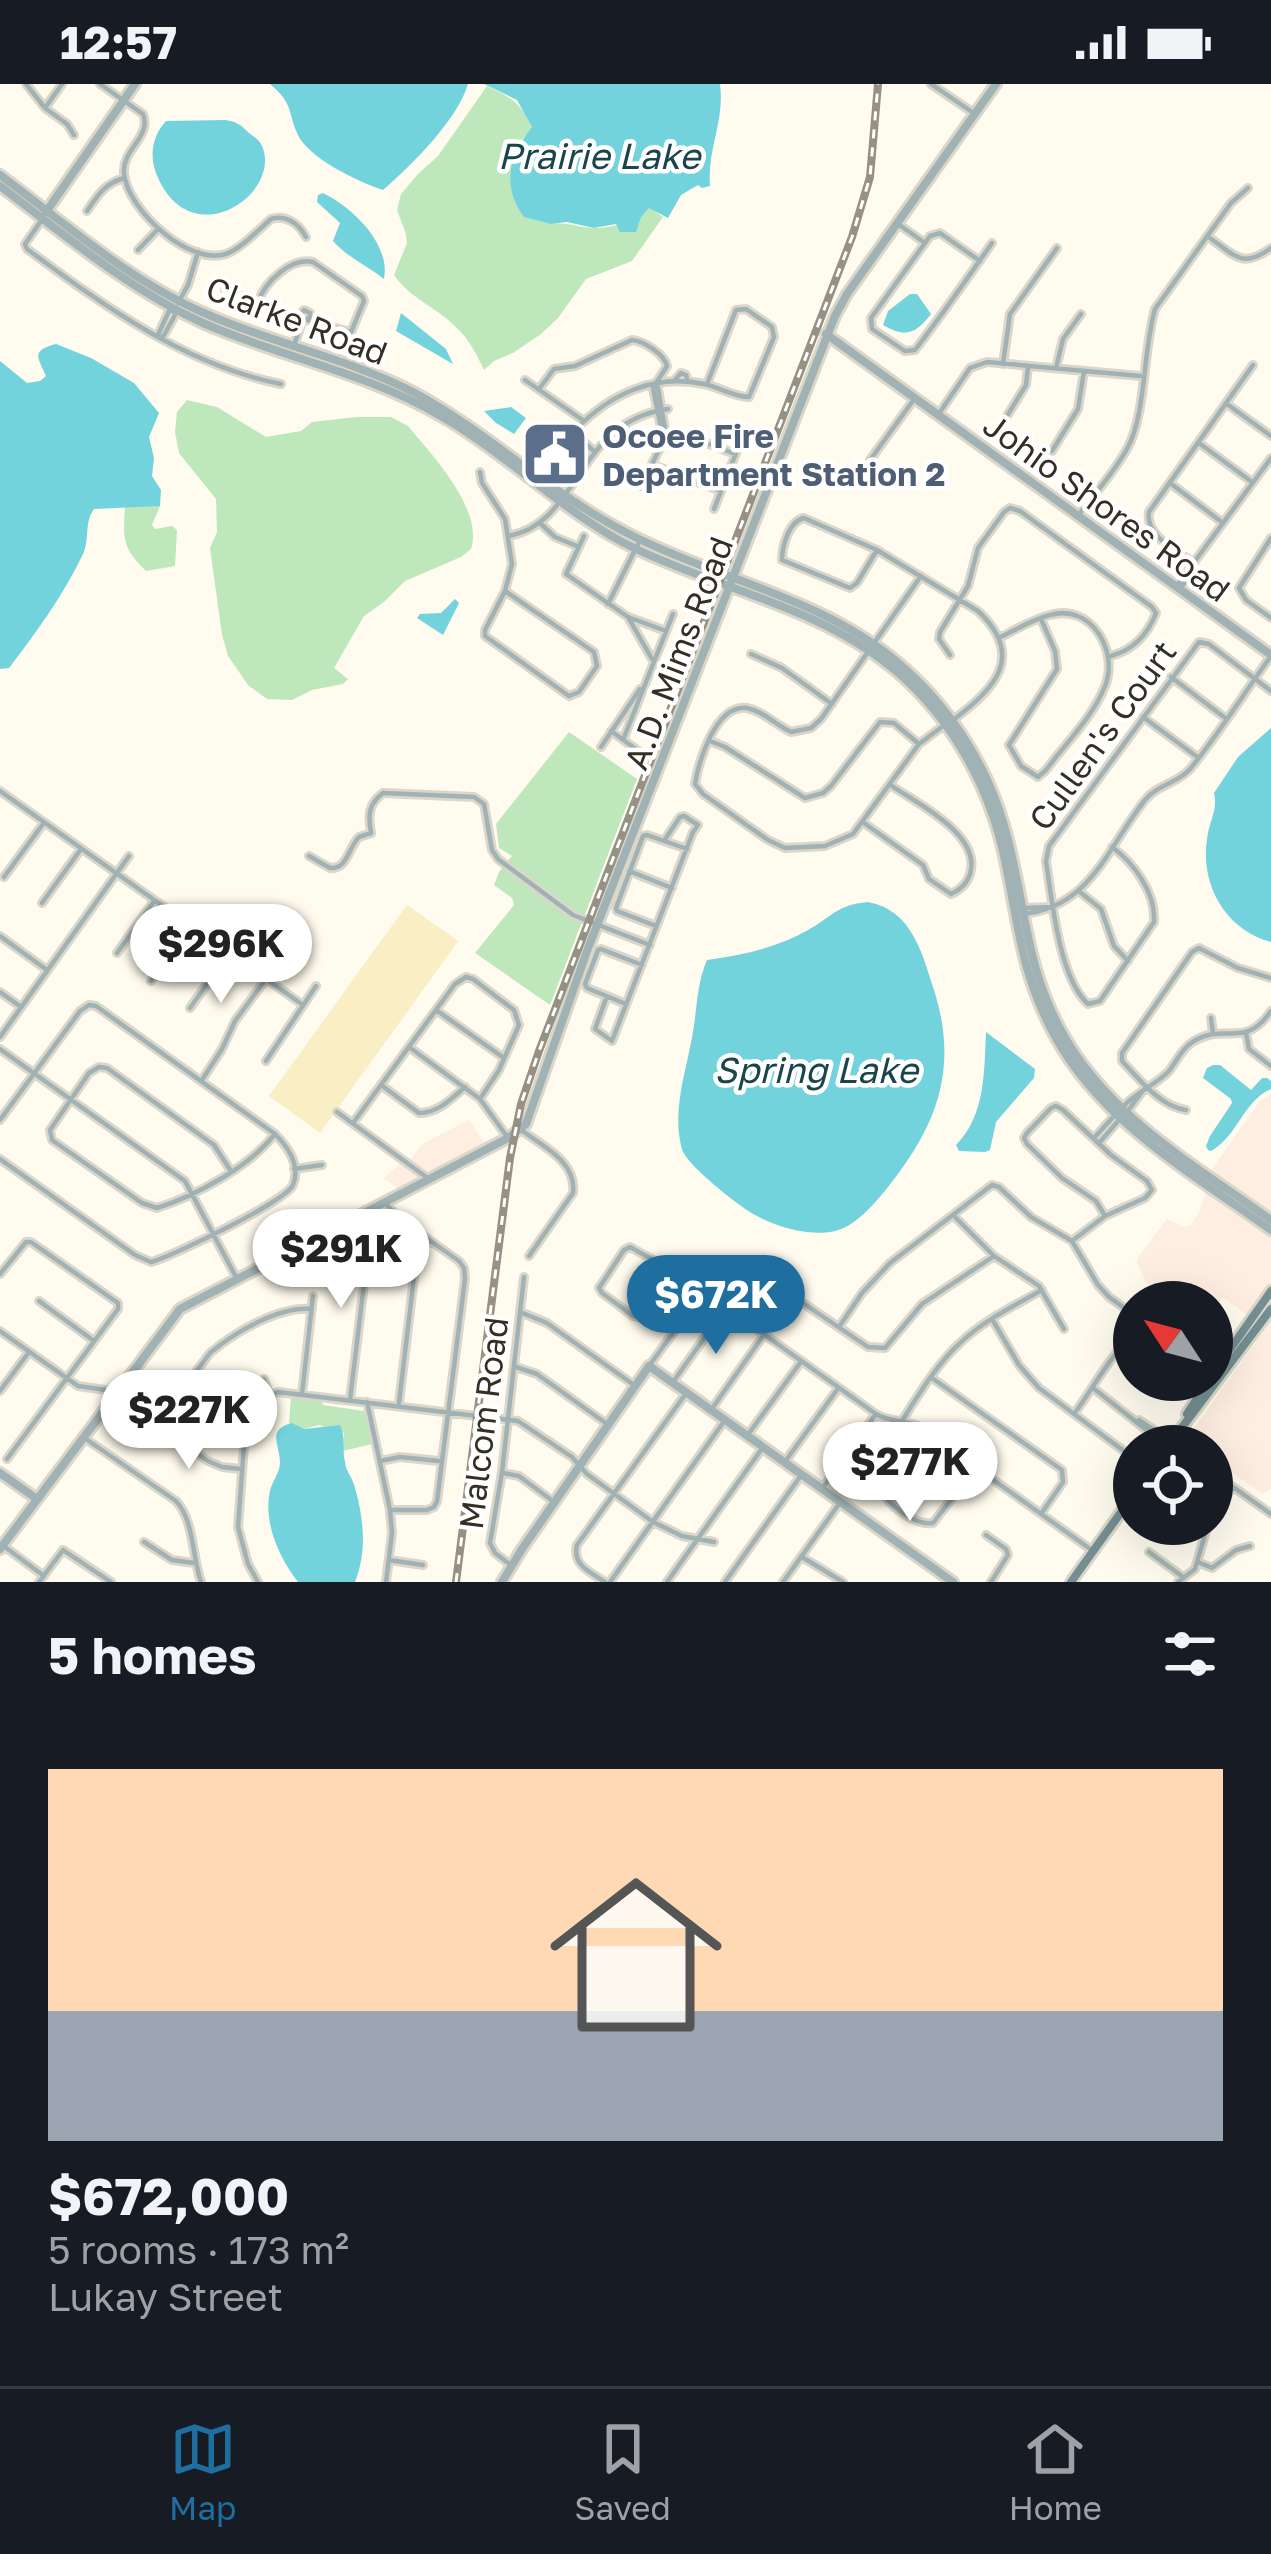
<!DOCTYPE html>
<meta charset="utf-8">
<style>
body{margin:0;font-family:"Golos Text",sans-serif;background:#20242c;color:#f1f3f6;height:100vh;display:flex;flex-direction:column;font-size:45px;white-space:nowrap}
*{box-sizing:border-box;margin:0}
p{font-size:39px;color:#9ea1a6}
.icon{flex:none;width:66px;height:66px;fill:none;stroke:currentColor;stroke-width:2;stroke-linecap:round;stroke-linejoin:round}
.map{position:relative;height:1498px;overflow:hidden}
.details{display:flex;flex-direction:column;background:#171b24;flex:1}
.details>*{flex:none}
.needle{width:78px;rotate:306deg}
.buttons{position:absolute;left:1113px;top:1197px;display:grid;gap:24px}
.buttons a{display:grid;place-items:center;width:120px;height:120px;border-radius:50%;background:#171b24;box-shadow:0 12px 48px #0002;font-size:60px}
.price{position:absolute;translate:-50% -102px;padding:0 27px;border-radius:42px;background:#fff;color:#222;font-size:39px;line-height:78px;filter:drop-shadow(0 3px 6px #0008)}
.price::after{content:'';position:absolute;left:50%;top:72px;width:36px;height:27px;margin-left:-18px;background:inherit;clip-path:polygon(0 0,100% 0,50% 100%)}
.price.current{background:#1e6fa0;color:#fff}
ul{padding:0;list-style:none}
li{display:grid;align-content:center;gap:24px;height:636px;padding:0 48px}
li+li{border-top:3px solid #363941}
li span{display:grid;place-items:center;height:372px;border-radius:0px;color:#555}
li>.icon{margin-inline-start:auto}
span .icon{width:216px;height:216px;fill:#fffc;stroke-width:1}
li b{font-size:51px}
h2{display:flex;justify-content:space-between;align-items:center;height:144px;padding:0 48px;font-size:51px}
.status{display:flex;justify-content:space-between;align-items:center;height:84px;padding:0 60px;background:#171b24;direction:ltr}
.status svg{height:33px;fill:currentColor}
.tab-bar{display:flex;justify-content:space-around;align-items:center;height:168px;border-top:3px solid #363941;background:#171b24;font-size:33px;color:#9ea1a6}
.tab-bar a{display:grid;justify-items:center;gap:6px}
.tab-bar .current{color:#1e6fa0}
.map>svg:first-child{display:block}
.commercial{fill:#feeee1}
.built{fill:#faeec5}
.green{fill:#bee8bb}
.water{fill:#73d3dd}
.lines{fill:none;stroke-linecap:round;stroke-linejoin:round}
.minor-casing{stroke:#dad6c9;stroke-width:10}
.tertiary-casing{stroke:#dad6c9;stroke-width:14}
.secondary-casing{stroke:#dad6c9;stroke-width:14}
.minor{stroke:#a0b2b3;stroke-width:4.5}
.tertiary{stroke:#a0b2b3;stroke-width:8}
.secondary{stroke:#748e91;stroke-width:8}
.rail-casing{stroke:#959184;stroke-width:8}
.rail{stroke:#fff;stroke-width:3;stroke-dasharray:9;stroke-linecap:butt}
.labels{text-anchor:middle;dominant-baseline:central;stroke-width:9;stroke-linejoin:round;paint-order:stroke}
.street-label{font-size:33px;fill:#332f23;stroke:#fff}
.service-label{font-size:33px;font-weight:bold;fill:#4e5e75;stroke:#fff;text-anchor:start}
.water-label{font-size:36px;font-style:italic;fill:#1a464b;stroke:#fff}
</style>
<div class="status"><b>12:57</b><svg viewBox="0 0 49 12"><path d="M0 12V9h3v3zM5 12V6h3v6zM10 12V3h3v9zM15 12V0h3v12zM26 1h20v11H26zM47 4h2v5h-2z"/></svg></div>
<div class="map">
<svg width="1271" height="1498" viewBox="0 0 1271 1498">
<rect width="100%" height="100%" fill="#fffbee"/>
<path class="commercial" d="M1271 1011V1133L1209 1089 1260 1017Z
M469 1036 485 1060 399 1105 383 1094 401 1079 411 1075 422 1060Z
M1206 1106 1271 1150V1202L1249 1232 1223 1213 1212 1227V1218H1168L1164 1211 1146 1198 1137 1179 1138 1173 1167 1135 1183 1143 1190 1141 1200 1127Z
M1271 1237V1405L1262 1410 1212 1374V1362H1196L1186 1355Z"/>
<path class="built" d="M407 821 458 857 320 1049 269 1012Z"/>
<path class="green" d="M487 2C510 13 522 19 532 44L522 56 551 140C568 138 577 143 592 144 610 145 638 137 649 123L663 133 632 177 586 195 558 234 541 250 513 269 494 277 484 286C477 271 469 255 456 243 436 223 411 215 394 191L407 159 406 150 397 126 401 110 417 91 438 72Z
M187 316 217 323 266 353 301 347 312 338 356 333H391L408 342C431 370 484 425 471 465L461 473 405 497 384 518 364 532 334 584 348 595 343 600 312 606 292 616 267 615 248 601 228 572 222 551 210 464 217 448 216 415 179 369 175 348 177 328Z
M125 422H160L152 441 155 445 172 442 177 446 175 482 146 487C122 463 123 455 125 422Z
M569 648 637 695 550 921 475 869 514 821 512 814 494 801 499 788 512 772 499 764 496 740Z
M291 1312 322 1316 323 1321 364 1327 372 1360 343 1367 344 1349 319 1341 304 1345 289 1340Z"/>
<path class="water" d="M270 0H468C458 35 411 82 383 106 359 98 307 74 297 49 287 24 293 20 270 0Z
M484 0H720C725 38 707 64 710 102L702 104 698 101 681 111 668 134 649 124 641 133 636 148H620L616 140 594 144 567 138 551 140 524 133C501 101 509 72 532 43L517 16Z
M225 36C237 38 240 40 249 49 254 53 259 55 262 62 283 110 189 174 156 89 149 70 153 51 166 37Z
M323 109C352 123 391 160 384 195 368 182 348 174 333 157L340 139 317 118 318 111Z
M910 210H917L931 230C916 250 905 254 883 241L888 227Z
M401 229 446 265 453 280 396 247Z
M56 260 91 274 134 299 159 329 149 353 154 374 152 392 161 406 160 422 94 425C84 438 90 455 83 470 64 510 36 549 9 584L0 585V277L27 299 40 297 46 292C38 273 30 267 56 260Z
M511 323 526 334 514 350 496 339 484 327Z
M455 515 459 519 443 551 417 534 420 530 441 529Z
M1271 644V858C1225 846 1200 800 1207 755 1209 737 1218 727 1214 709L1238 673Z
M868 818C912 826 922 869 934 906 960 988 935 1045 884 1108 872 1122 854 1143 835 1147 812 1153 776 1143 755 1131 739 1122 686 1081 682 1065 671 1027 687 985 693 948 697 924 697 899 707 876 743 871 776 864 808 846 832 833 836 821 868 818Z
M986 948 1035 985 1034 994 996 1038 990 1066 985 1068 959 1067 956 1061C986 1031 984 986 986 948Z
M1213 981H1220L1251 1006 1262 994H1267L1271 997V1005C1243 1017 1238 1052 1211 1067L1208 1066 1206 1062 1210 1052 1232 1019 1231 1015 1203 994 1207 984Z
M292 1339 304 1345 340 1341C346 1353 342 1365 345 1378 346 1388 353 1394 355 1404 364 1435 367 1468 355 1498H298C279 1474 263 1438 270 1407 272 1398 280 1388 280 1379 280 1361 266 1346 292 1339Z"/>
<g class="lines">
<defs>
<path id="minor" d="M26 0 45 24 67 40 74 51
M100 0 143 30C152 53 122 65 124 89 127 125 188 182 226 170 242 164 258 146 271 135 286 130 299 140 306 153
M931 0 975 30
M45 24 62 0
M87 127C98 111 104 100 124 94
M41 137 25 160 27 165C104 222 185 281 281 300
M898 140 925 159
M1207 152C1234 170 1241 186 1271 164
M138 166 158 145
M980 177 940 149 930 152 871 234 872 245 905 267 915 266C942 231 967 195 992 159
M225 206 304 235 350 248
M258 218C265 198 291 173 313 178L362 212 364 217 346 260
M178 219 188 201 198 168
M298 233 304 226 310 229 309 236
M158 251 169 227 174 226 175 231 163 253H160
M293 264 303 235
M1003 280 1010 230 1057 164
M1056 284 1063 255 1081 230
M525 296 584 337
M674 297 681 289 686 291 688 298
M657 299 665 345
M539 305 554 285 575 282 632 256C644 257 664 270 667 282L653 304 661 344 666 352 641 402
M1227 320 1271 352
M938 331 970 284 987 278 1140 292
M1007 332 1026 301 1028 282
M666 352 669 349 678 348 735 370
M1199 359 1252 398
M1052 367 1078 325 1084 287
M595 368 576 351 575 346C609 311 654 289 704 300 719 303 734 313 749 313L774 253 772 243 746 225 736 226 707 300
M870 376 915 314
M653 381 721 407
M480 388 482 399 505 435 512 480 505 507 485 546V552L569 612 579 608 597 582 594 568 505 507
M1170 399 1223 439
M714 425 740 359
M1078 432C1094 410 1115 388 1128 363 1146 329 1143 266 1155 225L1231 119 1248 104
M541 440 555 453 579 463
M508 452C580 440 576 337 668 325
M584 452 566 490 628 533 666 547
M1271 454 1239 504 1246 516 1271 534
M877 466 857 499 850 504 782 476C782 462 789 437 804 434L877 466 978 527C1026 572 995 605 953 636
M1194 479C1176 466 1145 452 1149 428L1253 281
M921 492 821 635 811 644 791 648C776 641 763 627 747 624 716 620 699 676 695 700L703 710 768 756 785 764 825 762 853 750 919 660 943 642
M1178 500 1271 374
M1180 505 1193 487 1194 479
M608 520 640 456
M628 533 652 575
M999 554C1015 546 1033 535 1050 531 1092 519 1119 568 1105 602 1093 633 1065 660 1046 686L1038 693 1021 682 1009 661 1057 585 1055 567 1041 535
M751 570 782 584 832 620
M950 571 939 555 940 548 968 502 978 464 1004 428 1010 424 1020 427 1152 523 1156 529C1148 550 1133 566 1111 572
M1171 593 1224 633
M1143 633 1196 672
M611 647 640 668
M623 656 673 530
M710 657 725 663 805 714 823 709 831 702 880 638 894 639 919 660
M601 663 640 605
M0 707 303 921
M864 739 923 781 929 795 951 810C960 806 967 800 970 790 982 751 918 720 892 702
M1112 763C1134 779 1156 809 1154 838L1100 917 1088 920C1059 894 1052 816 1046 777L1049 762 1199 558 1209 560 1271 607
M309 772 330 784C348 785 348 764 359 753L371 749C368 732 368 720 383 709L474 713 484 720 492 766 498 775 573 831 650 861
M629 787 672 804
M4 793 43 740
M1080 808 1101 825 1114 862 1128 877
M42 819 81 765
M1023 824 1053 823
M1021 830C1090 825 1107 764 1145 716 1158 700 1177 700 1190 685 1219 650 1244 609 1271 572
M656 842 617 827 616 824 643 752 647 751 687 765
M0 852 47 886
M117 869 154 817
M151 897 190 841
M0 908 21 923
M607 912 595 945 612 957 693 748 698 741 684 732 680 733 664 757
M626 920 587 904 585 900 598 866 601 865 642 881
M190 924 229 869
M436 926 504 974
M1211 934 1213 950
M1246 949 1249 965 1271 982
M0 953 129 772
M409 963 480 1015 508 1054
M0 965 185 1097 236 1193
M266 977 316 902
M202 996 222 965 235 937 266 895
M381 1001 419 1029C438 1029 451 1015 465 1003
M1123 1023C1136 1008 1156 1001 1169 987 1177 977 1182 964 1194 957 1226 938 1244 966 1271 927
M1186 1026C1161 1023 1139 995 1122 977V969L1192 868 1199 864 1238 884 1271 894
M337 1028 429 1095
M1127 1028 1145 1004
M0 1036 80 927 89 921 96 922 275 1050C288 1063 301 1081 293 1101 286 1117 173 1172 151 1178L135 1171 0 1075
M353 1039 455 900 466 893 473 895 514 926 519 941 499 986 480 1015
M521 1046C543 1062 577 1078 573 1109L529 1172
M1094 1054 1115 1031
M1099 1059 1119 1036
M294 1085 322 1081
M231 1087 214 1061 107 984 99 983 89 989 50 1046 52 1056 142 1119 157 1124C195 1112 249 1083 274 1051
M384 1118 401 1136 459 1177 464 1184 465 1195 437 1417 434 1423 427 1426H390
M954 1132 994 1172 1039 1202 1064 1245
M1072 1157 1105 1132 1145 1114 1152 1106 1147 1097 1111 1071 1063 1026 1056 1022 1051 1024 1027 1049 1024 1054 1027 1060 1062 1094 1096 1117 1105 1132
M630 1163 666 1183 668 1189 655 1214 638 1233 633 1232 602 1209 599 1204 624 1166Z
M0 1190 26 1158H31L118 1219V1225L7 1375
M703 1207 876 1330C890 1338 903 1336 918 1342L1093 1467
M794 1213 868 1263 885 1264 922 1220 994 1172
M655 1214 684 1234
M39 1217 94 1257
M520 1228 547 1239 634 1301
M992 1235 1019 1281 1039 1304 1132 1373
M839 1243 862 1209 890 1179 992 1101 999 1103 1031 1133 1072 1157 1098 1201 1109 1213 1134 1231
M0 1247 78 1302 106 1306 208 1377 222 1383 241 1385
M649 1282 716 1190
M516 1283 537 1290 607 1340
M932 1294 1062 1386 1063 1398 1041 1430
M264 1295 269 1310
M673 1298 725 1225
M186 1301 224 1328 246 1335
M1093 1304 1167 1362
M1154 1304 1167 1296
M0 1307 29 1268
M302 1310 313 1212
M350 1316 367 1175 353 1134
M367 1318 390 1426 392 1449 386 1498
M399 1319 414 1193 419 1173 429 1156
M711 1326 763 1252
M1074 1330C1094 1303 1109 1273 1134 1250
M1139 1336 1178 1362
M902 1337C919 1310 937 1280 960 1259 984 1236 1014 1222 1042 1206
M156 1341 210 1269C235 1248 279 1222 312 1225
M747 1352 800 1279
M83 1353 176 1417C194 1436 192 1472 201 1498
M939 1358 918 1384 900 1381 881 1405C888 1422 916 1442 933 1439L976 1383
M380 1377 400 1373 439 1377
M784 1379 837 1306
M1212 1388 1271 1430
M503 1389 519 1392 554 1418
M822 1405 875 1331
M1212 1432 1233 1403
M986 1451 1006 1465 1008 1471 991 1498
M144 1458 172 1476 194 1479
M5 1463 44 1492
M1149 1468 1183 1493
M802 1473 843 1498
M389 1476 423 1481
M1198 1478 1212 1484 1236 1466 1250 1462
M512 1482 495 1469 490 1459 502 1388 524 1193
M39 1498 63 1466 111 1498
M258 1498 248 1480 238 1443 246 1335 259 1316 278 1308 518 1337 572 1373 587 1390 653 1438 682 1452 714 1458
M605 1498C590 1488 572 1481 577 1461L687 1308
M610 1498 725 1336
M667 1498 761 1366
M725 1498 802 1390
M783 1498 839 1420
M1178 1498 1195 1485 1208 1440"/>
<path id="tertiary" d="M0 91C67 141 133 200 211 232 278 261 350 275 415 309 492 351 555 414 635 453 721 496 820 514 896 577 947 619 986 679 1004 741 1026 816 1023 879 1063 950 1109 1033 1196 1082 1271 1136
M0 102C65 151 128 205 203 239 280 273 365 288 439 331 508 370 563 429 634 464 721 506 821 523 896 587 951 634 989 701 1004 772 1019 841 1020 889 1056 954 1104 1040 1193 1090 1271 1146
M46 128 135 0
M826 250 1271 571
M0 1389 37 1415
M0 1465 180 1225 508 1054 526 1040 587 867 835 232 847 210 996 0
M502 1498 522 1465 649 1282 953 1498"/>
<path id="secondary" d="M1212 1291 1271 1207
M1187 1330 1209 1296
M1168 1362 1271 1225
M1071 1498 1134 1410"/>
</defs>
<use href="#minor" class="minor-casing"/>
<use href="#tertiary" class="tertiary-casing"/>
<use href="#secondary" class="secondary-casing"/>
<use href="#minor" class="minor"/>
<use href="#tertiary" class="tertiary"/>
<use href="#secondary" class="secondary"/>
<defs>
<path id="rail" d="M456 1498 510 1074 521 1020 539 967 852 153 870 93 878 0"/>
</defs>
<use href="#rail" class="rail-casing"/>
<use href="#rail" class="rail"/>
</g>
<defs>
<symbol id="civic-square" viewBox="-11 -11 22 22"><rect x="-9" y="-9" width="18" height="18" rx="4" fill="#5c6f8a" stroke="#fff"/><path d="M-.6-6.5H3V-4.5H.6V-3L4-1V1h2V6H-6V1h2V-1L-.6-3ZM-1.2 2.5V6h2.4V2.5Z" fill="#fff"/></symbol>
</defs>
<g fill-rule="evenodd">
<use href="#civic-square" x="517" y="332" width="76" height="76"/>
</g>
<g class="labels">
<g class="street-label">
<text transform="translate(297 236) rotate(21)">Clarke Road</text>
<text transform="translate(1107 423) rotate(36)">Johio Shores Road</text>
<text transform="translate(678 569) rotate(-69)">A.D. Mims Road</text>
<text transform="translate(1102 651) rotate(-54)">Cullen's Court</text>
<text transform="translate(483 1339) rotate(-83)">Malcom Road</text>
</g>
<g class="service-label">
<text x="602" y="351">Ocoee Fire<tspan x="602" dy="38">Department Station 2</tspan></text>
</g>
<g class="water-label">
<text x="599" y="71">Prairie Lake</text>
<text x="816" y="985">Spring Lake</text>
</g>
</g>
</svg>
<div class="buttons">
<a><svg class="needle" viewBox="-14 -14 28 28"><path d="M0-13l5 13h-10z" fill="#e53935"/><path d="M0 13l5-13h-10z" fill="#9ea1a6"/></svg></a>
<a><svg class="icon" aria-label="locate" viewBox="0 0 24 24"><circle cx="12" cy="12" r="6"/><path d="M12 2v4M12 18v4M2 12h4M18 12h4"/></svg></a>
</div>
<b class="price" style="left:221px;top:922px">$296K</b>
<b class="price" style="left:341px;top:1227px">$291K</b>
<b class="price current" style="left:716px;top:1273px">$672K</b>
<b class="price" style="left:189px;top:1388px">$227K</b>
<b class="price" style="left:910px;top:1440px">$277K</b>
</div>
<section class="details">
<h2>5 homes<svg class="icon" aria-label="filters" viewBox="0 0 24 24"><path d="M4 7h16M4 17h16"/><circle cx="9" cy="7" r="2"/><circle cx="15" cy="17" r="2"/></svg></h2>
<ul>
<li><span style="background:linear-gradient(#ffd9b3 65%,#9aa5b1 0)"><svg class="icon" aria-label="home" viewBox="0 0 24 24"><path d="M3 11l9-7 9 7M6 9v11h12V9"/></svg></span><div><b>$672,000</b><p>5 rooms · 173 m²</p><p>Lukay Street</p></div></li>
</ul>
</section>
<nav class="tab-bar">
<a class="current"><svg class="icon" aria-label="map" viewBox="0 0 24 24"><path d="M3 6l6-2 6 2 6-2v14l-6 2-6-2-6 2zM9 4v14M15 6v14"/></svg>Map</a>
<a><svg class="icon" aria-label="saved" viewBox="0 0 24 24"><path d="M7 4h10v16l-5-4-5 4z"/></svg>Saved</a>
<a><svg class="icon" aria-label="home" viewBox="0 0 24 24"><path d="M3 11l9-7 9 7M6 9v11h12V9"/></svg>Home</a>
</nav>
